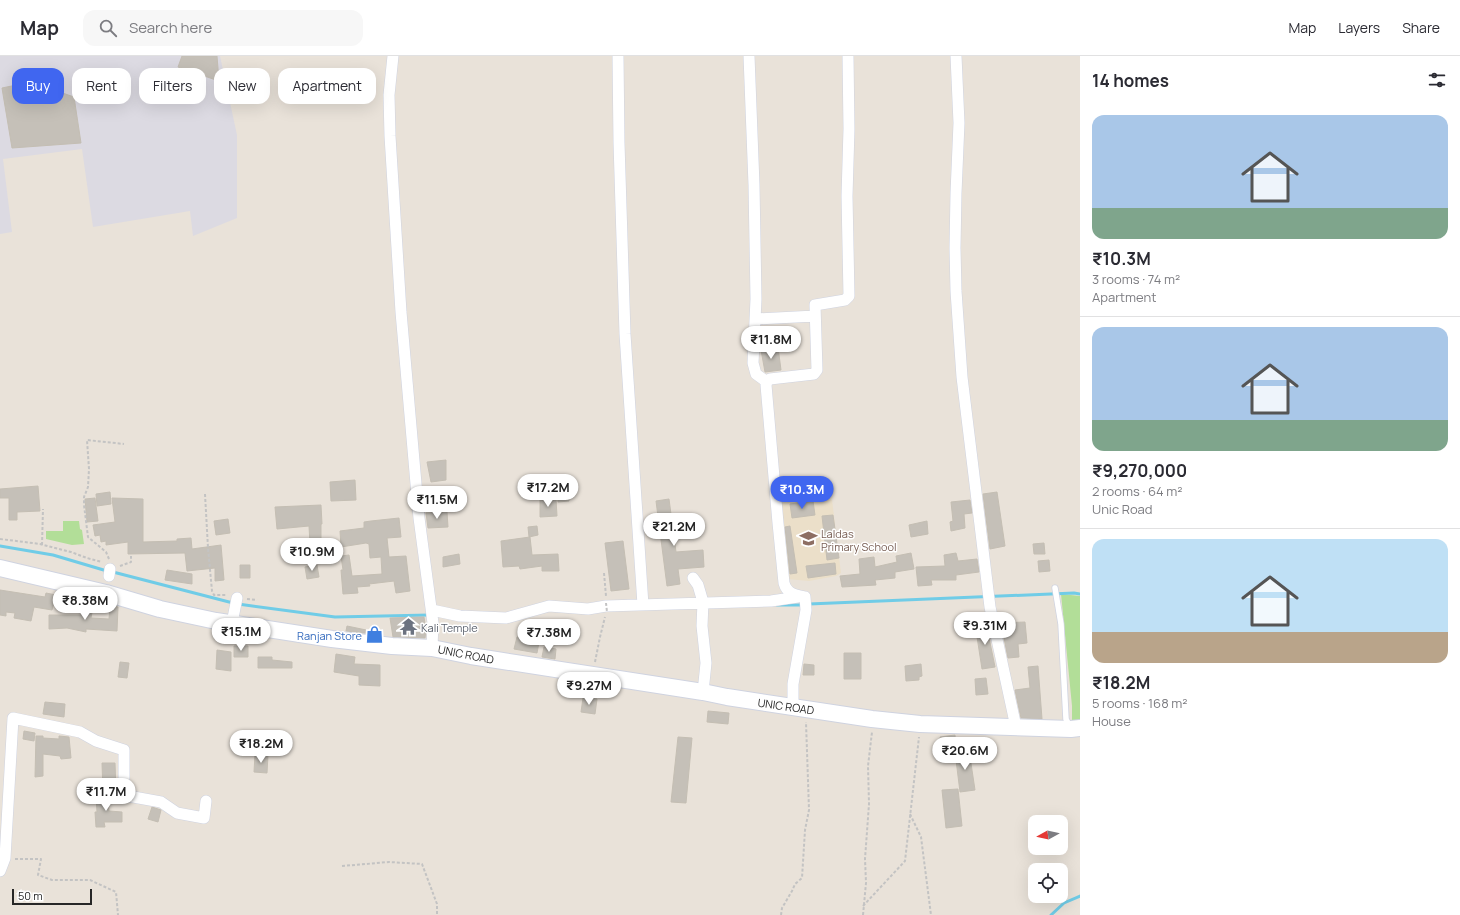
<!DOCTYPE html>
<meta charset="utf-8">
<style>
body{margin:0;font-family:Manrope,sans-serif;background:#f7f7f7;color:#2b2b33;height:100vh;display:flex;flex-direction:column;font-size:15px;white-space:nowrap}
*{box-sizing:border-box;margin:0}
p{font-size:13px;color:#7c7c81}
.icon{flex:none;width:22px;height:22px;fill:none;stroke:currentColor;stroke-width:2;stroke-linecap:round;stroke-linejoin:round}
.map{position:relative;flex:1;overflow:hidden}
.panel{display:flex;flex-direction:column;background:#fff;width:380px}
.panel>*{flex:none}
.top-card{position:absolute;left:12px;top:12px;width:380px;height:36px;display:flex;gap:8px}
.needle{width:26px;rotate:262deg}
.tools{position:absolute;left:1028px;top:759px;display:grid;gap:8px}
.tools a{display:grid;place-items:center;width:40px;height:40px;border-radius:8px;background:#fff;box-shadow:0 4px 16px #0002;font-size:20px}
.scale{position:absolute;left:12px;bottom:10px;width:80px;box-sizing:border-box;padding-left:4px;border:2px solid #272727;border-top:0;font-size:11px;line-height:14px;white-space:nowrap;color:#272727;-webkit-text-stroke:3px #fff;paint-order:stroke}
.price{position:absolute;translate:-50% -34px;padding:0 9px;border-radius:14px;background:#fff;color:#222;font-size:13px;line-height:26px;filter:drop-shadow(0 1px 2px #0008)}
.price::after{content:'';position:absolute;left:50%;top:24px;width:12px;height:9px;margin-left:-6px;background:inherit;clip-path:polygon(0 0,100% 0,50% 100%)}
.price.selected{background:#4066f0;color:#fff}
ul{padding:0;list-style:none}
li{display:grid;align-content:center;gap:8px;height:212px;padding:0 12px}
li+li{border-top:1px solid #e1e1e2}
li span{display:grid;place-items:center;height:124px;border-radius:12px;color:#555}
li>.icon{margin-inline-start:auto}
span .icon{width:72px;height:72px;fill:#fffc;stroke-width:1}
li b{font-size:17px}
h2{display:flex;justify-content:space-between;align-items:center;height:48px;padding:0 12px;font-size:17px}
.pill{padding:0 14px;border-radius:12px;background:#fff;box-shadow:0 4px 16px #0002;font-size:14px;line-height:36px}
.pill.selected{background:#4066f0;color:#fff}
header{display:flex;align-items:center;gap:24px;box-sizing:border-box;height:56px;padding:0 20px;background:#fff;border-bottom:1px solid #e1e1e2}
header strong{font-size:19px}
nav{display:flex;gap:22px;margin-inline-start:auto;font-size:14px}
.search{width:280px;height:36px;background:#f7f7f7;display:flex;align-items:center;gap:10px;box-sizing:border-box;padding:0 14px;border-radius:12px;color:#7c7c81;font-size:15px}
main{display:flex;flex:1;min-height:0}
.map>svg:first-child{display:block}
.industrial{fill:#dcdae2}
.education{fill:#ebdfc9}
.green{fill:#b2de98}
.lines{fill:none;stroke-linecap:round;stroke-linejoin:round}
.stream{stroke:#70cce7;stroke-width:3}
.building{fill:#c5c0b8;stroke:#c4beb3}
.lane-casing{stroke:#cfd3e0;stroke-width:7}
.street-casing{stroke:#cfd3e0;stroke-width:12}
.secondary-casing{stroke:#cfd3e0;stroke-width:18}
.path{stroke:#c3c3c3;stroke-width:2;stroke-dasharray:3 2;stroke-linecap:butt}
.lane{stroke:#fff;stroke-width:5.5}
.street{stroke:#fff;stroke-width:11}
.secondary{stroke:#fff;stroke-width:16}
.path-bridge{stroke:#c3c3c3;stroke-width:2;stroke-dasharray:3 2;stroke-linecap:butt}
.labels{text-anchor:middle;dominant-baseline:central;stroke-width:3;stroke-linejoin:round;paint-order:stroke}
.education-label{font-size:11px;fill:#785e54;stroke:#fff;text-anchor:start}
.worship-label{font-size:11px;fill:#5b616d;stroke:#fff;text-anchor:start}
.shop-label{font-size:11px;fill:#366cbe;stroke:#fff;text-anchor:end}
.street-label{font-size:11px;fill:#272727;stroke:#fff}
</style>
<header>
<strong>Map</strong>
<div class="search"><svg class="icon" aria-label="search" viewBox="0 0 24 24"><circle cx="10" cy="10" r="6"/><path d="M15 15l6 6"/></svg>Search here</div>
<nav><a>Map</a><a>Layers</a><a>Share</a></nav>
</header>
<main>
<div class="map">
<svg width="1080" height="859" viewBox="0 0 1080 859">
<rect width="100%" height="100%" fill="#e9e2d9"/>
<path class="industrial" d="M0 0H220L237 79V162L193 180 190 155 93 171 82 93 3 103 12 176 0 178Z"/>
<path class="education" d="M824 442 832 444 841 517 836 520 809 525 787 523 779 447Z"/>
<path class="green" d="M63 465H79L80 473 82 474 84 488 72 489 46 483V475H63Z
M1061 538 1080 540V668H1072V650Z"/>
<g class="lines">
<path class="stream" d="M0 490 53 499 107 515
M113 516 233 547
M238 548 335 561 430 559
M809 548 1074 537 1080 538
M777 549H803
M1051 859 1064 847 1080 840"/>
</g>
<path class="building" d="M182 0H217L219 25 178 11Z
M31 26 74 41 81 87 12 92 2 32Z
M778 291 781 314 765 316 761 294Z
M446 404V424L431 426 427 406Z
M355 424 356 444 331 445 330 426Z
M568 425 569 445 558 446 557 426Z
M38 430 40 455 17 456V464H9V442H0V433Z
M110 436 111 448 97 450 96 438Z
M997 436 1005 490 990 493 983 438Z
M95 442 98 465 87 466 85 443Z
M112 442 143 443V486L177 485V483L191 482 192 493 221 489 224 524 215 525V512L187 515 185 497 128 498V486L106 489V485L101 486 100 479 95 480 93 469 115 466Z
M556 443 557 460 540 461V444Z
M669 443 676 496 703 494 704 511 678 513 680 528 667 530 656 445Z
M970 444 972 457 964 458 965 472 951 475 950 466 953 465 951 446Z
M813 445 815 459 792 462 790 448Z
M321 449 322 468H321V488H310L309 470 277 473 275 451Z
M447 456 448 471 428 472 426 457Z
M833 459 839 502 827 504 822 460Z
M399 462 401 481 387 482 389 501 406 500 410 535 396 537 394 525 369 528 370 530 357 531 358 537 343 538 341 514H343L341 500 349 499 352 520 382 518 381 501 370 502 369 488 366 487 341 491 340 475 364 472V466L371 465Z
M228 463 230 477 216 479 214 465Z
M927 465 928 478 911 481 909 469Z
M537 470 538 479 529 481 528 471Z
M790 470 797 517 790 518 785 471Z
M530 481 532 499 558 498 559 515H542V510L520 513 519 510 503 511 501 485Z
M623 485 629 533 611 535 605 487Z
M1044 487 1045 498H1034L1033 488Z
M911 497 914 513 895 516V522L875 524 876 529 842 531 840 520 860 518 859 503 874 501 875 511 897 506 896 500Z
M956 497 958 505 977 503 979 516 956 519V524H931L932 529 918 530 916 511 945 510 944 499Z
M459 498 460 508 443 511V501Z
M1049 504 1050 515 1039 516 1038 505Z
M835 507 836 518 808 522 806 510Z
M240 509H250V522H240Z
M317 509 319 521 307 523 305 511Z
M167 514 192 518V528L165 524Z
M0 534 45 541 46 537 56 539 52 554 34 551 31 565 14 562 15 557 6 556V560L0 559Z
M82 550 93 551 91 562 109 563 110 550 118 551 117 575 86 573V576L67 572 49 573V559H81Z
M424 561 426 574 425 582 393 581 390 562Z
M1025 566 1027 587 1018 588 1019 601 1008 602 1001 567Z
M986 567 995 611 982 613 975 568Z
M347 570 371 575V572L382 574 381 579 346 575Z
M528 579 540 581 537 597 514 593 517 581 528 582Z
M234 590H248V601H234Z
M544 591 556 593 555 603 542 601Z
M217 594 231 596V615L216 613Z
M844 597H861V623H844Z
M336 598 355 601 354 608 380 609V630L359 629V620L334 616Z
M258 601H272V604L292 606V612H258Z
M120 606 129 607 127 622 118 621Z
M804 608 814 609V619H803Z
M921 608 922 620 919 621V624L906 625 905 610Z
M1038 610 1042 663 1021 662 1015 634 1030 632 1028 611Z
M986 622 988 638 976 639 975 623Z
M583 642 597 643 595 658 581 656Z
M45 646 65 648 64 661 43 658Z
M708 655 729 657 728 668 707 666Z
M24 675 35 677 34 685 23 683Z
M955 679 956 695 942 697 940 681Z
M36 680H43V682L59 683V680L69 681 71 702 61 703 60 700 43 698V720L35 721Z
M678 681 692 682 686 747 671 746Z
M969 694 975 734 960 736 955 696Z
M255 698 268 699 267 717 254 716Z
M102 707H115L116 735 103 736Z
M958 733 962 770 946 772 942 734Z
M108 739 109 755 122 756V766H104L105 771H96L95 756H97L96 740Z
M152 751 161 754 158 766 148 763Z"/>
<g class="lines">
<defs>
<path id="lane" d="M1055 532 1061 568 1066 663 1070 671"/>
<path id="street" d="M393 0 389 39 390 80 401 256 419 462 433 567 432 592
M618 0 619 87 625 278 643 549
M749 0 754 129 756 243 753 307 756 318 767 326
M956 0 959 67 956 137 955 192 956 235 962 321 990 551 1016 671
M756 263 815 260
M109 520 110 513
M693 522 698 529 703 546 702 570 706 607 703 636
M432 554 460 560 506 562 549 550 588 553 606 550 771 545 798 541
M232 567 237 542
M793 651V628L806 554 805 541C795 539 787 538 784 527L778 467 766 329 767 326 770 323 814 318 817 314 815 249 845 244 849 240 847 140 849 73 848 0
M0 815 5 802 13 662 80 676 96 685 124 694V732L128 740 161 746 177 757 204 762 206 745"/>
<path id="secondary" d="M0 512 106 537 160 553 216 565 332 583 392 590 432 592 471 600 703 636 727 641 872 663 920 668 1071 673 1080 672"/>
</defs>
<use href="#lane" class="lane-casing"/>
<use href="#street" class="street-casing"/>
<use href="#secondary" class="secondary-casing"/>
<path class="path" d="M205 438 208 492 212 535 214 539H227
M0 483 40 488 71 496 87 502 102 506
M42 489 43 453
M109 503 106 496 88 481 84 449V441L88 431 89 413 87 384 124 388
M120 510 131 506V500
M604 517 606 540
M247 543 257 544
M595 606 600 581 605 561
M910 758 921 781 931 859
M15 803H41L38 819 52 824H90L116 836 118 859
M342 810 389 806 422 808 437 848V859
M863 850 905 805 919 681
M781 859 782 852 792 835 795 828 802 822 805 774 809 754 806 666
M863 859 866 827 865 803 869 748 868 710 872 676"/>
<use href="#lane" class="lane"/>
<use href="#street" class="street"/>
<use href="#secondary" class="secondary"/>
<path class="path-bridge" d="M606 547 607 556"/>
</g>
<defs>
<symbol id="school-bare" viewBox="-9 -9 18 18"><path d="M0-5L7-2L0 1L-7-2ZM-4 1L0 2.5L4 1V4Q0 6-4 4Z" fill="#8d6e63" stroke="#fff" stroke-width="2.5" paint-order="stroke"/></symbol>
<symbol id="temple-bare" viewBox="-9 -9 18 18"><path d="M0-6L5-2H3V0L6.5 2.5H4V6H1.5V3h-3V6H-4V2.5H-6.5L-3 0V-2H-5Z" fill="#6b7280" stroke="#fff" stroke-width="2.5" paint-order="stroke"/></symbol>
<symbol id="shop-bare" viewBox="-9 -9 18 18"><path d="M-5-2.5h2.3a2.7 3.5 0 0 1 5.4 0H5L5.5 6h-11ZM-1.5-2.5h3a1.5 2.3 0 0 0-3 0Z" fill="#3f7fe0" stroke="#fff" stroke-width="2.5" paint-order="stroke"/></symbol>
</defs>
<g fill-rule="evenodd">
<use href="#school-bare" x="796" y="470" width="25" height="25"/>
<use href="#temple-bare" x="396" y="558" width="25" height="25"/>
<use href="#shop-bare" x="362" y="566" width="25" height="25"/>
</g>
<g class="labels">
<g class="education-label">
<text x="821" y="477">Laldas<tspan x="821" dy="13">Primary School</tspan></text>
</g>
<g class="worship-label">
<text x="421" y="571">Kali Temple</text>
</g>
<g class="shop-label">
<text x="362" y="579">Ranjan Store</text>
</g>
<g class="street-label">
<text transform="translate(466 598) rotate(11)">UNIC ROAD</text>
<text transform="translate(786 650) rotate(8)">UNIC ROAD</text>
</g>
</g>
</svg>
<div class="tools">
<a><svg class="needle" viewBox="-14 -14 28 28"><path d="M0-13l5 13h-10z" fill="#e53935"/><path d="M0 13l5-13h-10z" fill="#7c7c81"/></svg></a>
<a><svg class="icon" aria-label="locate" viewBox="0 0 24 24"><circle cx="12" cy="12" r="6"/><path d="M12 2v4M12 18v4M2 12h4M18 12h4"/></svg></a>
</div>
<div class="scale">50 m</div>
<b class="price" style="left:771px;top:304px">₹11.8M</b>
<b class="price" style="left:548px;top:452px">₹17.2M</b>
<b class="price selected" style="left:802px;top:454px">₹10.3M</b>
<b class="price" style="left:437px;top:464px">₹11.5M</b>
<b class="price" style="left:674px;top:491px">₹21.2M</b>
<b class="price" style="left:312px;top:516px">₹10.9M</b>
<b class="price" style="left:85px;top:565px">₹8.38M</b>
<b class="price" style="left:985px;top:590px">₹9.31M</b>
<b class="price" style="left:241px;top:596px">₹15.1M</b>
<b class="price" style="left:549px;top:597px">₹7.38M</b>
<b class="price" style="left:589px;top:650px">₹9.27M</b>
<b class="price" style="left:261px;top:708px">₹18.2M</b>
<b class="price" style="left:965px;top:715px">₹20.6M</b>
<b class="price" style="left:106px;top:756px">₹11.7M</b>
<div class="top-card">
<a class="pill selected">Buy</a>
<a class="pill">Rent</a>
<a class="pill">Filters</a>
<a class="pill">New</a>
<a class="pill">Apartment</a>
</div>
</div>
<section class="panel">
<h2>14 homes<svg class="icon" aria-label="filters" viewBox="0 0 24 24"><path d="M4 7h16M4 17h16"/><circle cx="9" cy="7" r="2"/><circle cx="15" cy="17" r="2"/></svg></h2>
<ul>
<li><span style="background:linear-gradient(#a9c7e8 75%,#7fa58c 0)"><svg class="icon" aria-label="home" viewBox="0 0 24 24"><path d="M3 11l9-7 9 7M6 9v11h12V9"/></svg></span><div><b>₹10.3M</b><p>3 rooms · 74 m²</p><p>Apartment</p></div></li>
<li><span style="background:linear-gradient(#a9c7e8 75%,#7fa58c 0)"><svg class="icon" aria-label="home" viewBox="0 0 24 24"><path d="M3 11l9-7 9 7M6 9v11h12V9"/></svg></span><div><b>₹9,270,000</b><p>2 rooms · 64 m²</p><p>Unic Road</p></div></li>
<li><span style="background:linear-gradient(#bfe0f5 75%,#b9a48a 0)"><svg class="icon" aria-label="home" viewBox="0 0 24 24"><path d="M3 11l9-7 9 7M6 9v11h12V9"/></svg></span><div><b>₹18.2M</b><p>5 rooms · 168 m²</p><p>House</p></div></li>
</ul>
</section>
</main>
